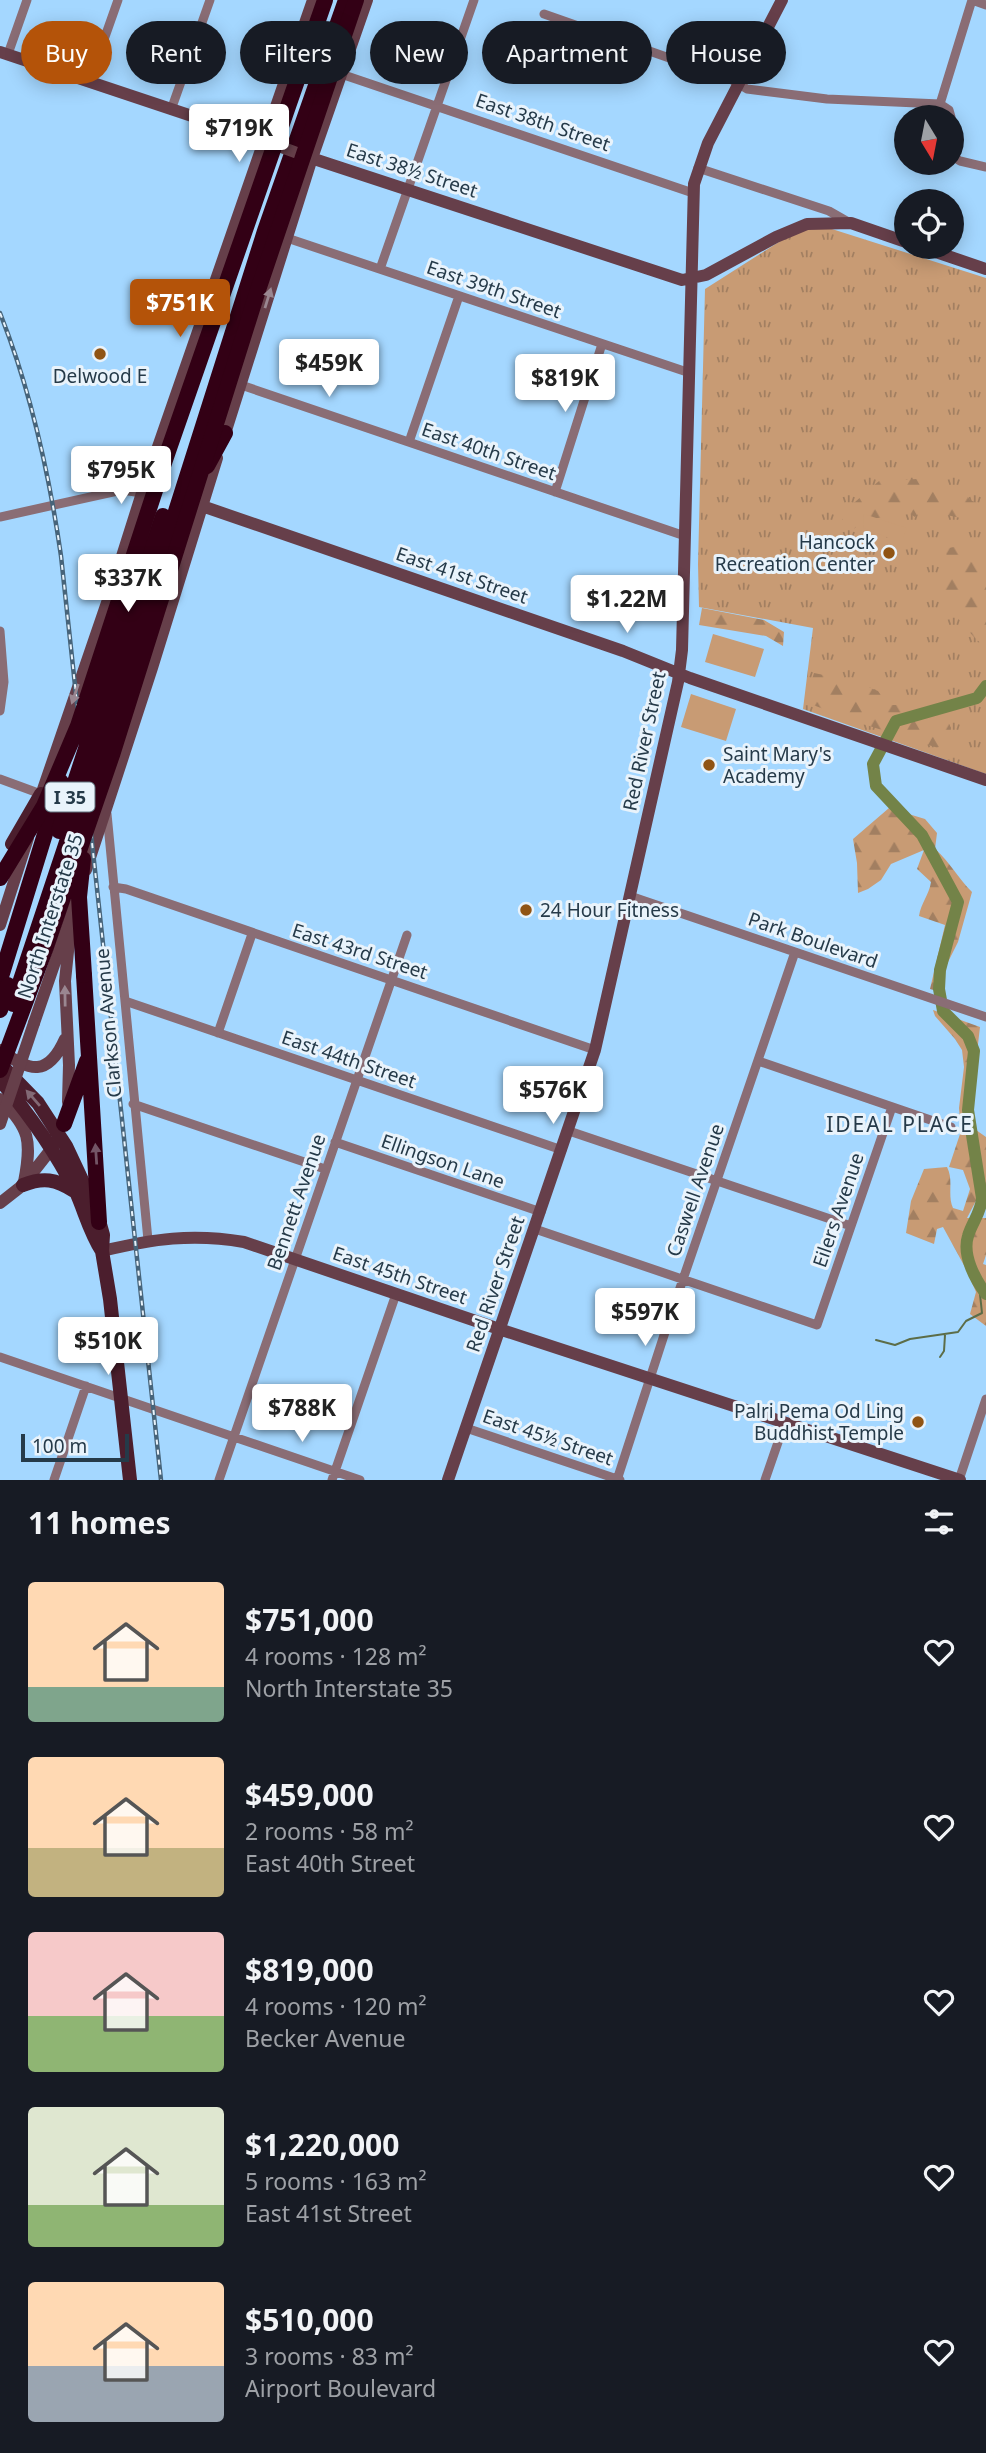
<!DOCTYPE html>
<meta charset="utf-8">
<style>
body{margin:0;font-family:"Noto Sans",sans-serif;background:#20242c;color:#f1f3f6;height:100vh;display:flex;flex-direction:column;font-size:26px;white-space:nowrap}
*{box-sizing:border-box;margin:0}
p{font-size:23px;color:#9ea1a6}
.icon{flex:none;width:38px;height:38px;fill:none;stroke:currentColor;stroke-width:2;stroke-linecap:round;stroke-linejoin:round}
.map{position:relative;height:1480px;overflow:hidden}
.panel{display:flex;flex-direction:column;background:#171b24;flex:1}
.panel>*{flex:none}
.hud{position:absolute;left:21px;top:21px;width:945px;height:63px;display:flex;gap:14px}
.needle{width:46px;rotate:170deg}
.fabs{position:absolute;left:894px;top:105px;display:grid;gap:14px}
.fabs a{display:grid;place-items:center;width:70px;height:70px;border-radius:50%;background:#171b24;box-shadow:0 4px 18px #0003;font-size:35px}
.scale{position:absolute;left:21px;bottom:18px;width:108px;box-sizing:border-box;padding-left:7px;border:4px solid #253a49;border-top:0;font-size:19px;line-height:24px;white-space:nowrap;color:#253a49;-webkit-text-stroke:5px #e9f3fb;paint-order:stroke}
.price{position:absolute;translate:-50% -60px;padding:0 16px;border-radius:7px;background:#fff;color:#222;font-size:23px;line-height:46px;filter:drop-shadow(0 2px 4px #0008)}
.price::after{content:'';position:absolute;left:50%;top:42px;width:21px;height:16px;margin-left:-10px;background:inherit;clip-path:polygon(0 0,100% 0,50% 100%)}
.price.on{background:#b45309;color:#fff}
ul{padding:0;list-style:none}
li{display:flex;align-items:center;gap:21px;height:175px;padding:0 28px}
li span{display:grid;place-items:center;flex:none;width:196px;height:140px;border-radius:7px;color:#555}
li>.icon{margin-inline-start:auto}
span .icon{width:84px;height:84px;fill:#fffc;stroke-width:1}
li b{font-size:30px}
h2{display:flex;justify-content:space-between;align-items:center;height:84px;padding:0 28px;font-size:30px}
.pill{padding:0 24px;border-radius:32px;background:#171b24;box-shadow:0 4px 18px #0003;font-size:24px;line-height:63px}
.pill.on{background:#b45309;color:#fff}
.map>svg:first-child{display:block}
.grass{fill:url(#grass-tufts)}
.forest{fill:url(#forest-firs)}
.green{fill:#c89b74}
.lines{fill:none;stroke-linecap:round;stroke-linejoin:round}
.stream{stroke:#5c6d48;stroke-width:2}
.river{stroke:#738348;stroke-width:12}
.street{stroke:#8a6d75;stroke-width:9}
.secondary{stroke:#663f4a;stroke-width:12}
.primary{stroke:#4b1e2d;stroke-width:14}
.highway{stroke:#330015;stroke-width:16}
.rail-casing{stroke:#47647a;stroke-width:4.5}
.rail{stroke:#e9f3fb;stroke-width:2;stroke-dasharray:5;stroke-linecap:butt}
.secondary-bridge{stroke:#663f4a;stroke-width:12}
.highway-bridge{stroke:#330015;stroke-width:16}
.oneway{fill:#9a8791}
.oneway2{fill:#826975}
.oneway3{fill:#735566}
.poi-dot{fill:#905414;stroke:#e9f3fb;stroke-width:2.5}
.labels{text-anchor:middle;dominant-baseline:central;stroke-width:6;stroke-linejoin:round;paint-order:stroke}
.shield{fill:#e9f3fb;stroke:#60727e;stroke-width:2}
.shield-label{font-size:18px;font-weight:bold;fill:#253a49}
.street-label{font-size:19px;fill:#253a49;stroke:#e9f3fb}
.poi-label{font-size:19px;fill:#253a49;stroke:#e9f3fb;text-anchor:end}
.neighbourhood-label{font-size:21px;letter-spacing:2px;fill:#253a49;stroke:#e9f3fb}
</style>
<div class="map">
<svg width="986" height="1480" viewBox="0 0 986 1480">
<defs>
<pattern id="grass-tufts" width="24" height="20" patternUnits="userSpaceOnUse" patternTransform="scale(1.75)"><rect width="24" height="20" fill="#c89b74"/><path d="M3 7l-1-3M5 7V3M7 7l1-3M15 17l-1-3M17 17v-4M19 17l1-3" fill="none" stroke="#a27f61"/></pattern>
<pattern id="forest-firs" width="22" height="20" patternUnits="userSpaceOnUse" patternTransform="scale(1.75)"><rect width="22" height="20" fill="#c89b74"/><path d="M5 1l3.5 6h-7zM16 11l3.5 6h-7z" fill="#a27f61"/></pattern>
</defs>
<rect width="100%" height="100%" fill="#a4d7ff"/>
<path class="grass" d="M813 223 986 278V774L803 709 813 628 699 607 698 564 705 289 807 224Z"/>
<path class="forest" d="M936 478 939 485V497L955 499 967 496 970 500 979 504 977 512 979 522 942 514 938 521 929 517 921 508 915 517 904 510 887 517 858 520V525L854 529 846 525 842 520 848 505 855 502 879 481Z
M981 542 986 567V647C969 636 961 619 946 605L943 578 949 559 943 549Z
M702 608 764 620 784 632 783 646 766 636 699 625Z
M814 673 839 678 846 688 853 681 878 691 888 705C916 706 936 696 951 728L938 748 857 722 808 703 810 686Z
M889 808 925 819 937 833 935 849C950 862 958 878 972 892L958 942 944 970V993L930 989 945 925 919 916C921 903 929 895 931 882L917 869 924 850 891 864 881 880 868 889 858 893 857 863 853 839Z
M933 1010 980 1027 971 1104 976 1130 986 1137V1197L979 1195 967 1218H986V1255L983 1264 986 1265V1326L970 1314 976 1292 966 1269 943 1227 937 1229 934 1244 906 1233 911 1201 924 1169 947 1167C954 1180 947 1195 953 1208L963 1211 970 1189 963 1170 949 1167 961 1131 959 1108 964 1067 962 1050 955 1039 935 1016Z"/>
<path class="green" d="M864 514 907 528 903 538H889L863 528Z
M713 634 764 649 755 677 705 662Z
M691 694 736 709 726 741 681 727Z"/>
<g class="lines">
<path class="stream" d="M876 1340 895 1345 910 1339 958 1332 966 1321 982 1313 979 1285
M940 1357 944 1351 945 1335"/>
<path class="river" d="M986 686 977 698 896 721 873 764 876 786 922 835 958 902 940 970 939 989 943 1011 968 1036 974 1051 968 1110 982 1198C981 1213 972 1222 968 1236 962 1255 975 1279 986 1294"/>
<path class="street" d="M972 0 986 5
M544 14 732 80 747 89 827 99 940 104 949 110 951 117
M8 54 27 0
M341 74 693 193
M89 82 118 0
M940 104 972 0
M171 110 210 0
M952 156 960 161 986 167
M698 168 829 211 850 223
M287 238 690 373
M380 269 474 0
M241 385 685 536
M409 442 459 296
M555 492 602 344
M0 517 122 490 142 493
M0 631 4 682 0 711
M0 779 41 794
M107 814 148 1240
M113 887 126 889 595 1050
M630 896 986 1017
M125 1001 562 1150
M218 1033 252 934
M758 1061 951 1127
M133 1104 325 1169
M569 1131 851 1226
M335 1142 541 1212
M535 1229 817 1325 892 1107
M0 1357 360 1480
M466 1428 620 1480
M54 1480 86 1386
M219 1480 407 935
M332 1480 396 1294
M617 1480 667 1326 795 952
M765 1480 785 1422
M959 1480 986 1399"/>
<path class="secondary" d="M0 52 273 143
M308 157 682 280 706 275 776 237 807 224 851 223 906 242
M921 247 986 269
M223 440 312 158 367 0
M202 506 623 651 690 678 986 780
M39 801 111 591 142 493 313 0
M86 870 152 668 217 458
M0 925 28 838
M34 1023 77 898
M0 1050C30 1072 48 1077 65 1039
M0 1099C30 1128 32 1141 24 1182
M68 1102 69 1065 65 981 70 932
M0 1203 23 1185 56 1143
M102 1251C153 1239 192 1233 244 1242L508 1332 960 1480
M448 1480 595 1050 678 682 682 650 694 184 708 143 782 0"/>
<path class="primary" d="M12 844 41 794
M0 1064 38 1103 66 1146 96 1210 103 1235 102 1251 110 1299 130 1480
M0 1080C30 1115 55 1151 76 1192 85 1212 90 1233 102 1251
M23 1185C43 1177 56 1179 74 1191"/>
<path class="highway" d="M207 466 225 433
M140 584 163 516
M152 587 265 231 346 0
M84 975 99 1222
M0 980 61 782
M64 1124 87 1061"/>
<defs>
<path id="rail" d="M0 313C31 391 49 473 61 556L161 1480"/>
</defs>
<use href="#rail" class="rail-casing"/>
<use href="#rail" class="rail"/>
<path class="secondary-bridge" d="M273 144 308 157
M0 1124 34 1023"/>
<path class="highway-bridge" d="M59 831 140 584
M83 859 79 897 84 975
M0 878 44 806 78 726 165 460 325 0
M13 1004 152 587
M0 1010 8 985
M0 1070 46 947 112 755 258 290 356 0"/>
</g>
<defs><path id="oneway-solid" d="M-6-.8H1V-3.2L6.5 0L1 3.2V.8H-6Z" transform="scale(1.75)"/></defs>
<g class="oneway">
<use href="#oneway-solid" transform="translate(268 298) rotate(-73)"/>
<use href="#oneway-solid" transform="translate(75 694) rotate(109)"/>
<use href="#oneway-solid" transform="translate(65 996) rotate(-91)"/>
</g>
<use class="oneway2" href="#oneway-solid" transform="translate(33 1098) rotate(-131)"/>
<use class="oneway3" href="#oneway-solid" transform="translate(96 1154) rotate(-94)"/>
<g class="poi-dot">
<circle cx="100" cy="354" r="7"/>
<circle cx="889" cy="553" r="7"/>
<circle cx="709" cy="765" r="7"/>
<circle cx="526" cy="910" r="7"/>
<circle cx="918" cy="1422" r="7"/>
</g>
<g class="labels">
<rect class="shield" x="45.5" y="782.5" width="49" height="29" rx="5"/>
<g class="shield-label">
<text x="70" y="797">I 35</text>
</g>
<g class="street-label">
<text transform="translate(543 122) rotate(19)">East 38th Street</text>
<text transform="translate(412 170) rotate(18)">East 38½ Street</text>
<text transform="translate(494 289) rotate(19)">East 39th Street</text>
<text transform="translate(489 451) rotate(19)">East 40th Street</text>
<text transform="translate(462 575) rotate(19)">East 41st Street</text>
<text transform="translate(644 741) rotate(-78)">Red River Street</text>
<text transform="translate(50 916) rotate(-72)">North Interstate 35</text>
<text transform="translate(813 940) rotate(19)">Park Boulevard</text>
<text transform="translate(360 951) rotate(18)">East 43rd Street</text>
<text transform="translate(108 1023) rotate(-95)">Clarkson Avenue</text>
<text transform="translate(349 1059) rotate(19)">East 44th Street</text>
<text transform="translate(443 1161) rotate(19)">Ellingson Lane</text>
<text transform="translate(695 1190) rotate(-71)">Caswell Avenue</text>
<text transform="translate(296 1202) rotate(-71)">Bennett Avenue</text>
<text transform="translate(838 1210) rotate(-71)">Eilers Avenue</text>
<text transform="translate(400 1275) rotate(19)">East 45th Street</text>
<text transform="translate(495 1284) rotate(-71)">Red River Street</text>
<text transform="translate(548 1437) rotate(19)">East 45½ Street</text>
</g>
<g class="poi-label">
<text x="100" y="376" text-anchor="middle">Delwood E</text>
<text x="875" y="542">Hancock<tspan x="875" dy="22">Recreation Center</tspan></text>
<text x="723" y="754" text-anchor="start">Saint Mary's<tspan x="723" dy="22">Academy</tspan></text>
<text x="540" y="910" text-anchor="start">24 Hour Fitness</text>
<text x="904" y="1411">Palri Pema Od Ling<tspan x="904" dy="22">Buddhist Temple</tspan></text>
</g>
<g class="neighbourhood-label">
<text x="900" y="1124">IDEAL PLACE</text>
</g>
</g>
</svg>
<div class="fabs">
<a><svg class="needle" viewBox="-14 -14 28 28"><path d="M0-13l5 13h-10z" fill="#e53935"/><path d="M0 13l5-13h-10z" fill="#9ea1a6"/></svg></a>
<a><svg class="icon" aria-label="locate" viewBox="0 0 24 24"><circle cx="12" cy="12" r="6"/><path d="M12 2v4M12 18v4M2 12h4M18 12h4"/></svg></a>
</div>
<div class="scale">100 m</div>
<b class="price" style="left:239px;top:164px">$719K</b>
<b class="price on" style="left:180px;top:339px">$751K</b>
<b class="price" style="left:329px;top:399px">$459K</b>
<b class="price" style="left:565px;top:414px">$819K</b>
<b class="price" style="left:121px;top:506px">$795K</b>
<b class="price" style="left:128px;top:614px">$337K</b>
<b class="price" style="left:627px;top:635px">$1.22M</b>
<b class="price" style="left:553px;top:1126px">$576K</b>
<b class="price" style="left:645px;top:1348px">$597K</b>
<b class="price" style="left:108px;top:1377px">$510K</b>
<b class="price" style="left:302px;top:1444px">$788K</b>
<div class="hud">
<a class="pill on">Buy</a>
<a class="pill">Rent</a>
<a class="pill">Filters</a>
<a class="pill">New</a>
<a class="pill">Apartment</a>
<a class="pill">House</a>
</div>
</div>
<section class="panel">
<h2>11 homes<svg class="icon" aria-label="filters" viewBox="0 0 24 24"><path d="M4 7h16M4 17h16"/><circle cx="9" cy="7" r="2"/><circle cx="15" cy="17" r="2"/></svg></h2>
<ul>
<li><span style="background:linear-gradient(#ffd9b3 75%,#7fa58c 0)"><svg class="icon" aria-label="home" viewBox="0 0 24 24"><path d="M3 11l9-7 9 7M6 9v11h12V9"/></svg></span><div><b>$751,000</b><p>4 rooms · 128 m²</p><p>North Interstate 35</p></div><svg class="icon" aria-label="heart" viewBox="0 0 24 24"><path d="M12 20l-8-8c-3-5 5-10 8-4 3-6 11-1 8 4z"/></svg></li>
<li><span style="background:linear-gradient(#ffd9b3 65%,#c2b280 0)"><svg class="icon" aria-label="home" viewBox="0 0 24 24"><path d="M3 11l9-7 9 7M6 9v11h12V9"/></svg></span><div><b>$459,000</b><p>2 rooms · 58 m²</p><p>East 40th Street</p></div><svg class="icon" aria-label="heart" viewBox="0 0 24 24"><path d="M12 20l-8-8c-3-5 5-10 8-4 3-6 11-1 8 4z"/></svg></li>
<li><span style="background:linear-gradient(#f6c9c9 60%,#8fb573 0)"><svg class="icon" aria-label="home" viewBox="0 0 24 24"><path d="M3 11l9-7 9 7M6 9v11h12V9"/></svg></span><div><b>$819,000</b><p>4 rooms · 120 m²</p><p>Becker Avenue</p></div><svg class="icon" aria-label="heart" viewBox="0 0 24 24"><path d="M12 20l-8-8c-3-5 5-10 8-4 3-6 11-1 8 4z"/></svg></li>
<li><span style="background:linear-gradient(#dfe7d0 70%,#8fb573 0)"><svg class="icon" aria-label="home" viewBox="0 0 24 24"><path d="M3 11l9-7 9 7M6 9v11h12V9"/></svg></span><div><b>$1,220,000</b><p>5 rooms · 163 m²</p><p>East 41st Street</p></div><svg class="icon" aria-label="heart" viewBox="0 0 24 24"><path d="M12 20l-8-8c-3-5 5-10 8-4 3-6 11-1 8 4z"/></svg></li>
<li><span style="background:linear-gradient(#ffd9b3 60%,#9aa5b1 0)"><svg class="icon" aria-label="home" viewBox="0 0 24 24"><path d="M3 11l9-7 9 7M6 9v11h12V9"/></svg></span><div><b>$510,000</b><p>3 rooms · 83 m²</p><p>Airport Boulevard</p></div><svg class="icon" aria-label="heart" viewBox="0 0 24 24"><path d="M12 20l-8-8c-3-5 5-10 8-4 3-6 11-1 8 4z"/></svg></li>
</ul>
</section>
